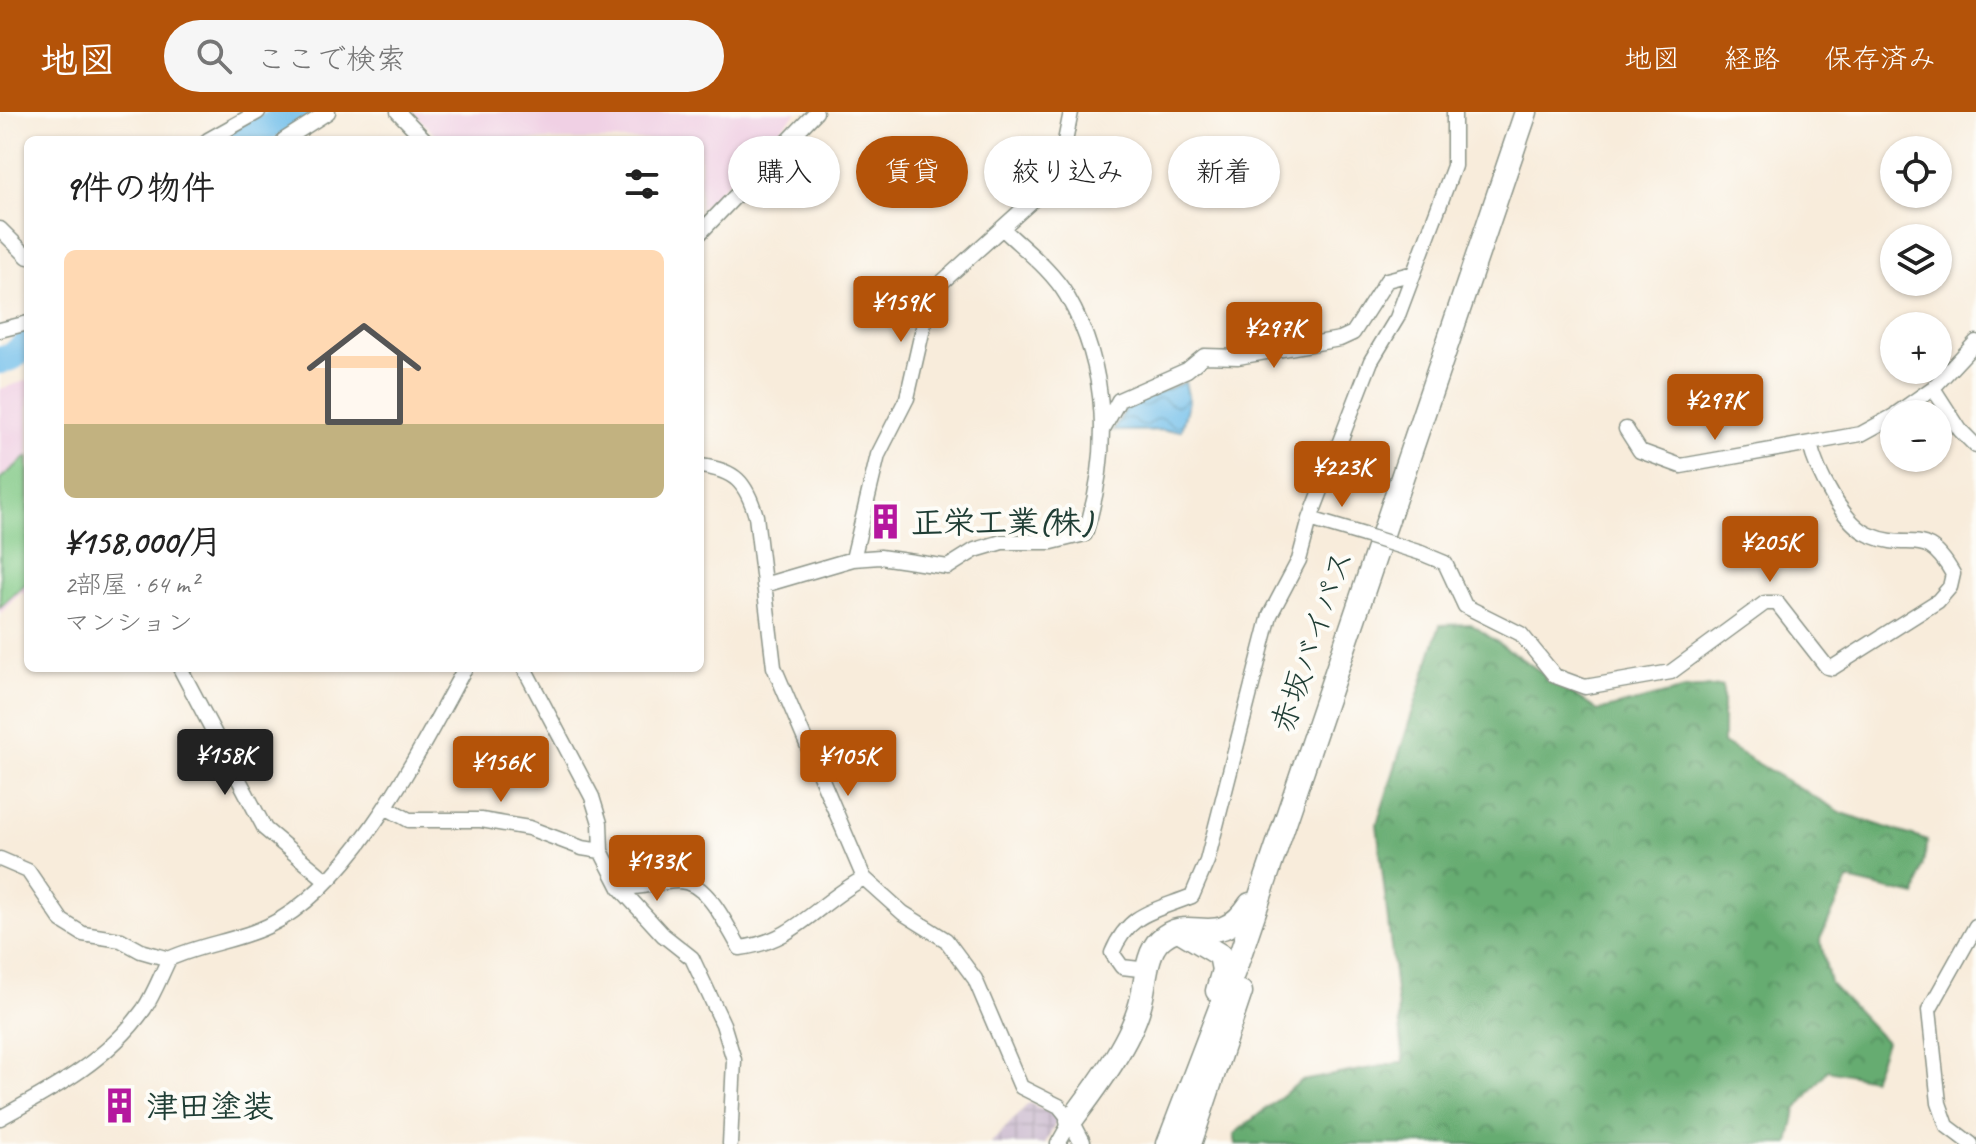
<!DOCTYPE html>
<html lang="ja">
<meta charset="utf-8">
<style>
body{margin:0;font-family:Caveat,"Klee One",sans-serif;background:#f6f6f6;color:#222;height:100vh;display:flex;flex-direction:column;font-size:30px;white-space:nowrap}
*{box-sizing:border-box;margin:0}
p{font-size:26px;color:#767676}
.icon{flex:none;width:44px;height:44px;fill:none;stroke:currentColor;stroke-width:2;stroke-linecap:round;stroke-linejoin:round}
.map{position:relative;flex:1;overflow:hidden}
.drawer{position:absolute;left:24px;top:24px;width:680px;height:536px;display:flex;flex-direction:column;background:#fff;border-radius:12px;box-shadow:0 2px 6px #0004}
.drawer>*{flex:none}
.banner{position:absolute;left:728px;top:24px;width:760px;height:72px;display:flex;gap:16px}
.tools{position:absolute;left:1880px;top:24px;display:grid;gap:16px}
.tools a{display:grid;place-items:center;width:72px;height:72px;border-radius:50%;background:#fff;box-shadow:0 2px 6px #0004;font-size:40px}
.price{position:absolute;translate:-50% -68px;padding:0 18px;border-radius:8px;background:#b45309;color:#fff;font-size:26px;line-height:52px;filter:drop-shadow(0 2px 4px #0008)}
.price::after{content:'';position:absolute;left:50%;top:48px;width:24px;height:18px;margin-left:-12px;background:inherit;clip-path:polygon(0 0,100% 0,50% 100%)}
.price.current{background:#222;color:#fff}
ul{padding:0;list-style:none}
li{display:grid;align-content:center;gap:16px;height:424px;padding:0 40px}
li+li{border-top:2px solid #e0e0e0}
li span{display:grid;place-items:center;height:248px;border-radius:12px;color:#555}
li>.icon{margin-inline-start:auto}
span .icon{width:144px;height:144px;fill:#fffc;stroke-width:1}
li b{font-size:34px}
h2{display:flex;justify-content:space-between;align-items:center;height:96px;padding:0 40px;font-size:34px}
.pill{padding:0 28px;border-radius:36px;background:#fff;box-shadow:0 2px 6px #0004;font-size:28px;line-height:72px}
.pill.current{background:#b45309;color:#fff}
header{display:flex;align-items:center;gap:48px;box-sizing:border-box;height:112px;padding:0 40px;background:#b45309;color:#fff}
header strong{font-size:38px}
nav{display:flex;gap:44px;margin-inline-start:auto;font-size:28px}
.search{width:560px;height:72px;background:#f6f6f6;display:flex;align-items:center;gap:20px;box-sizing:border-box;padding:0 28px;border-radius:44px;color:#767676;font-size:30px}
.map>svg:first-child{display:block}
.built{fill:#f0d0e4}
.industrial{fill:url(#industrial-grid)}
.grass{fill:#7ec783;stroke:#4e825c;stroke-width:2}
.forest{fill:url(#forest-crowns);stroke:#427452;stroke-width:2}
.water{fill:url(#water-waves);stroke:#477e8f;stroke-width:2}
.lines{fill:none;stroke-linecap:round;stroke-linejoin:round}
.river{stroke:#6fbeea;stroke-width:28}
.minor-casing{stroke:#8c9488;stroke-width:17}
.tertiary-casing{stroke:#8c9488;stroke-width:19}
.trunk-casing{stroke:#8c9488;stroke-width:25}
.minor{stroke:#fff;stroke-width:14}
.tertiary{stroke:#fff;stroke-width:16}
.trunk{stroke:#fff;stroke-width:22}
.minor-bridge-casing{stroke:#8c9488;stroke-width:17;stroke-linecap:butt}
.minor-bridge{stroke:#fff;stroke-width:14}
.labels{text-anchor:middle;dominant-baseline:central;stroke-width:8;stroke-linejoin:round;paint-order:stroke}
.poi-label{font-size:32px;font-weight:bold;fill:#1f3d34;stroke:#fdfcf7;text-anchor:start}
.street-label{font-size:32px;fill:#1f3d34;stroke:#fdfcf7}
</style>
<header>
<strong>地図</strong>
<div class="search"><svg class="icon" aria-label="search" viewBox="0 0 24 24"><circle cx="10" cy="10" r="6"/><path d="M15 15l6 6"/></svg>ここで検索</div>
<nav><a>地図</a><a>経路</a><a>保存済み</a></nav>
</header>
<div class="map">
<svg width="1976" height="1032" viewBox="0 0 1976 1032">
<defs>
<pattern id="industrial-grid" width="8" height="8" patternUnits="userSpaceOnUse" patternTransform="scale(2)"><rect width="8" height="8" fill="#cebed1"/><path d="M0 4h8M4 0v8" fill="none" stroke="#b0a4b4"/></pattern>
<pattern id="forest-crowns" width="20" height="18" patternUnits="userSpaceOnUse" patternTransform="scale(2)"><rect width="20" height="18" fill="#66ac71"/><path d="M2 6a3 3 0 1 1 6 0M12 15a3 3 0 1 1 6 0" fill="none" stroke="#538d5e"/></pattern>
<pattern id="water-waves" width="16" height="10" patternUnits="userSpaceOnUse" patternTransform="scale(2)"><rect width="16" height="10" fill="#6fbeea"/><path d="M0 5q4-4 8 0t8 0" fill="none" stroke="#5b9cbe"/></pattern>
</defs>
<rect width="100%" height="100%" fill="#fdfcf7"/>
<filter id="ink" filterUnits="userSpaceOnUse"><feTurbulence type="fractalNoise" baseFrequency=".0125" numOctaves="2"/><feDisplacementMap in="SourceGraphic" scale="16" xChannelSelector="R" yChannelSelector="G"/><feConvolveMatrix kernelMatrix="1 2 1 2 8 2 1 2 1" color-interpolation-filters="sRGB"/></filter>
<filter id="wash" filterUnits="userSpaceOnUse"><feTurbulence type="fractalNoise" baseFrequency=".006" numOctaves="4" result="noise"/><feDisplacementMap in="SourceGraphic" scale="32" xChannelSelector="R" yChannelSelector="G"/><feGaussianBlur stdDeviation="1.8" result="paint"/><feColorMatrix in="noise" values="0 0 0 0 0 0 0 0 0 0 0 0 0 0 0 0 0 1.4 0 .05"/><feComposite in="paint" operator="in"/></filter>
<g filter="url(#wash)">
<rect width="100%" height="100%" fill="#f8ecdb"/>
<path class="built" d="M413 0H797L700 98V28H440Z
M28 268V482L21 480 0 502V277Z"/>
<path class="industrial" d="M1029 991 1059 1005 1045 1032H990Z"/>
<path class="grass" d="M28 344V469L0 495V367Z"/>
<path class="forest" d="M1471 512 1598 599 1685 577 1723 574V631L1842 701 1928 729 1916 784 1848 768 1820 827 1830 871 1886 930 1872 967 1828 958 1796 998 1789 1032H1236L1234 1022 1301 969 1404 950 1377 712 1440 513Z"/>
<path class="water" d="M1185 270 1189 289 1181 318 1113 319 1128 293Z
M647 738 659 741 676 759 653 771 619 764 613 745 624 740Z"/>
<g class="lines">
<path class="river" d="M238 28 298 0
M0 248 13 244 28 231"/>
</g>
</g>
<g filter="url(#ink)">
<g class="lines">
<defs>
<path id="minor" d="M398 0 425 28
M208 28 258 0
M284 28 328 0
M0 117 28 145
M700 121 816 0
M0 218 28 211
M1933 276 1960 318 1976 334
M1896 302 1933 276 1976 230
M1104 315 1119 288 1187 258 1204 244 1238 245 1340 227 1353 221 1387 168 1414 161
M1626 317 1640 339 1681 354 1861 322 1894 304
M700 354C735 358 746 370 756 404L774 555 864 766 903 801 946 828 975 867 1021 975 1059 994 1071 1009 1058 1032
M1310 407 1364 423
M1421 441 1445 451 1465 494 1521 522 1555 564 1585 575 1671 560 1765 491H1777L1827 555 1832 556 1938 489 1950 475 1953 462C1925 412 1912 441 1870 423 1843 412 1816 359 1810 332
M853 447 880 445 948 455 975 438 1002 430H1052L1085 422C1110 343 1110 258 1067 184 1052 158 1025 138 1003 117
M764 473 853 447 878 343 907 286 928 194 940 172 1053 70 1059 59 1071 0
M180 556 265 717 326 768
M524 556 592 685 600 711 601 739 620 776 663 823 692 846 723 912 734 948 730 1032
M387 696 409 708H481L529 716 582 736 601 739
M0 747 28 759 62 809 83 822 121 828 141 839 169 847
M620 776C640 776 658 770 677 769 707 767 727 815 740 836 796 829 817 791 864 766
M1148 858 1122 855 1112 841C1129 800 1155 799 1192 784L1207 749 1270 503 1299 448 1310 407 1371 249 1397 206 1454 54V0
M0 1006C53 977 108 948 144 897 154 882 161 863 169 847 201 832 237 829 268 814 353 774 421 636 465 556
M1971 1032 1947 1014 1939 991 1929 898 1976 814"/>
<path id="tertiary" d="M1071 1009 1082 1030"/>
<path id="trunk" d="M1182 820 1220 843 1223 858 1217 879
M1071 1009C1095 977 1130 931 1140 893 1146 874 1145 842 1160 828 1190 799 1217 842 1250 792
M1168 1032 1238 849 1526 0
M1190 1032 1241 880"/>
</defs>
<use href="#minor" class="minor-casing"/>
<use href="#tertiary" class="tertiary-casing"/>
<use href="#trunk" class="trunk-casing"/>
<use href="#minor" class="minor"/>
<use href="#tertiary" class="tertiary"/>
<use href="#trunk" class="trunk"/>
<defs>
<path id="minor-bridge" d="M1364 423 1421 441"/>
</defs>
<use href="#minor-bridge" class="minor-bridge-casing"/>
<use href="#minor-bridge" class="minor-bridge"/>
</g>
</g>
<defs>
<symbol id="building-bare" viewBox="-9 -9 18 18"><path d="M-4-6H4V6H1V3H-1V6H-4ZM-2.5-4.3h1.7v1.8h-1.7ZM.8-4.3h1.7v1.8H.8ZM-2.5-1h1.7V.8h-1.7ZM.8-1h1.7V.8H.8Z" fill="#b5179e" stroke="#fdfcf7" stroke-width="2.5" paint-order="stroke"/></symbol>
</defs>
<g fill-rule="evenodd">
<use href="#building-bare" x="860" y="384" width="51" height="51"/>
<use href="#building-bare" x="94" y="968" width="51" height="51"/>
</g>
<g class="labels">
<g class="poi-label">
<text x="911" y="410">正栄工業(株)</text>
<text x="146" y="994">津田塗装</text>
</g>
<g class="street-label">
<text transform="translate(1312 529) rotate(-71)">赤坂バイパス</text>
</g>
</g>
</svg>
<div class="tools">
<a><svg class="icon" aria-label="locate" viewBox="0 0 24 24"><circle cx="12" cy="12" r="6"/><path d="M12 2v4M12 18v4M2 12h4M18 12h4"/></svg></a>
<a><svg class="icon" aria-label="layers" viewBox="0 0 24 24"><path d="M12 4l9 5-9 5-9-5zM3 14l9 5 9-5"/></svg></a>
<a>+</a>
<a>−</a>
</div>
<b class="price" style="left:901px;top:232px">¥159K</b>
<b class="price" style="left:1274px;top:258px">¥297K</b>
<b class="price" style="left:1715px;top:330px">¥297K</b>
<b class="price" style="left:1342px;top:397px">¥223K</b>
<b class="price" style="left:1770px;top:472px">¥205K</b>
<b class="price current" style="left:225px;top:685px">¥158K</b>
<b class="price" style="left:848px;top:686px">¥105K</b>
<b class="price" style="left:501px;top:692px">¥156K</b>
<b class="price" style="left:657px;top:791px">¥133K</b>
<div class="banner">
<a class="pill">購入</a>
<a class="pill current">賃貸</a>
<a class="pill">絞り込み</a>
<a class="pill">新着</a>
</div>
<section class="drawer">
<h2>9件の物件<svg class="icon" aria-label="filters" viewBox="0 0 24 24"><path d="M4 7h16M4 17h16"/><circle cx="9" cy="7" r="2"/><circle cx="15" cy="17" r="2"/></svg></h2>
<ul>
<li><span style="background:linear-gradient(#ffd9b3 70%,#c2b280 0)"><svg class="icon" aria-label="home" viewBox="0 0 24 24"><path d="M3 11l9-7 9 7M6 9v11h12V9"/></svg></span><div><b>¥158,000/月</b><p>2部屋 · 64 m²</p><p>マンション</p></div></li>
</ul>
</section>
</div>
